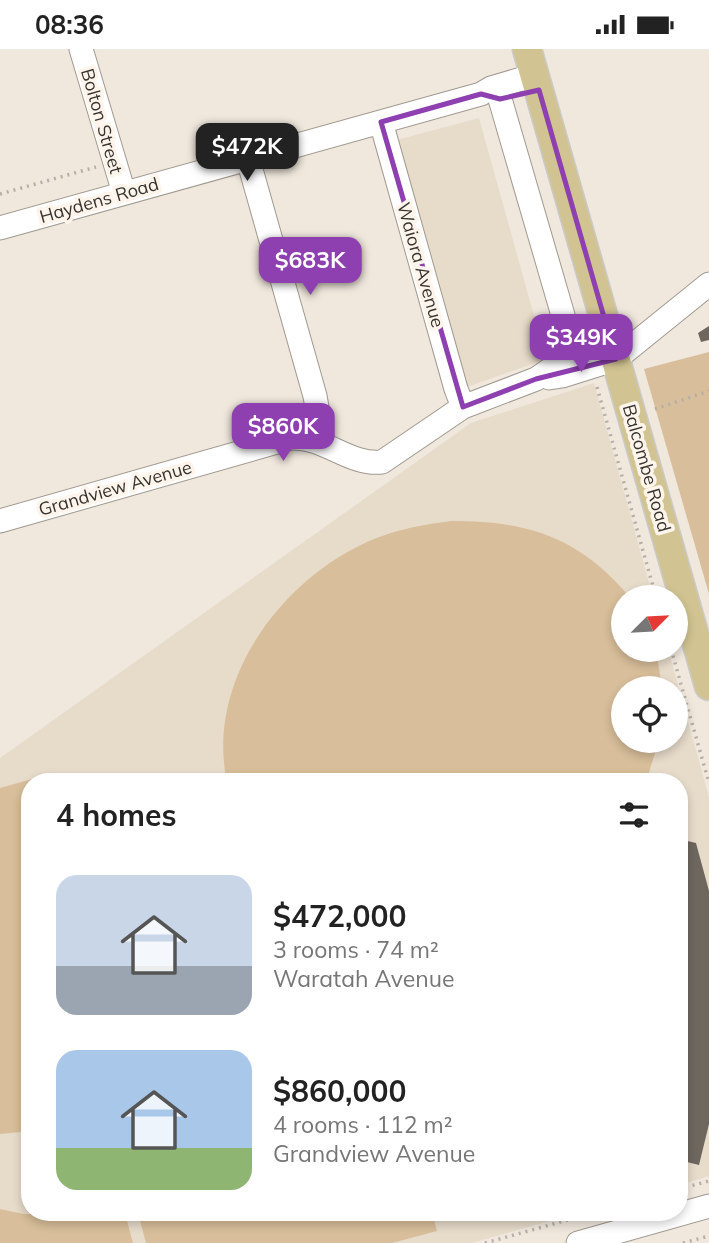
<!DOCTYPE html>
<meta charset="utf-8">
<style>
body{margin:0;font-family:Mulish,sans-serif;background:#f2f2f2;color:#222;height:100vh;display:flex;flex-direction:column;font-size:26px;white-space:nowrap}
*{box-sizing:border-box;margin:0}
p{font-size:23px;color:#767676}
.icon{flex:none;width:38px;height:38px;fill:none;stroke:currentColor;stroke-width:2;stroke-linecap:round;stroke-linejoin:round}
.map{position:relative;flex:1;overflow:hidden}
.sheet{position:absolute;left:21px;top:724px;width:667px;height:448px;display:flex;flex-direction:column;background:#fff;border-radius:28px;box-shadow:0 4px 10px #0003}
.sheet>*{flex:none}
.needle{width:46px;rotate:66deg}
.tools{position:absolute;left:611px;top:536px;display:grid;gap:14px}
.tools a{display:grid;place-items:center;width:77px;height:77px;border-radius:50%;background:#fff;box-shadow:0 4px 10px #0003;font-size:35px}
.price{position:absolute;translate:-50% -60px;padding:0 16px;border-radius:14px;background:#8e3fb0;color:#fff;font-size:23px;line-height:46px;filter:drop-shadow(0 2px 4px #0008)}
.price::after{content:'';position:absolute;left:50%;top:42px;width:21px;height:16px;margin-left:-10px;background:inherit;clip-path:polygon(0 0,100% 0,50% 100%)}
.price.selected{background:#222;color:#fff}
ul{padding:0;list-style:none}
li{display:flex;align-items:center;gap:21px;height:175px;padding:0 35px}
li span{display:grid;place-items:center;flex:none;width:196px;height:140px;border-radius:21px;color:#555}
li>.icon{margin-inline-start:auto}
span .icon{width:84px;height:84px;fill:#fffc;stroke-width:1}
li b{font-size:30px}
h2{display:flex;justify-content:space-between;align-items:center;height:84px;padding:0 35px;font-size:30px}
.status{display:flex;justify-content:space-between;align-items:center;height:49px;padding:0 35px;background:#fff;direction:ltr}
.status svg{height:19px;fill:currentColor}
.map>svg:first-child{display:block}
.built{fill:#e7dbca;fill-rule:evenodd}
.green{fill:#d8be9a}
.building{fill:#6e675e}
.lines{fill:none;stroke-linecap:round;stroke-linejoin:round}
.minor-casing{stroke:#a09990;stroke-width:25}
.major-casing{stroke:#cbcac9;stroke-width:31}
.path{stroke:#b6afa7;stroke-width:3.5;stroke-dasharray:2 5;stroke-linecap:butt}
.minor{stroke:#fff;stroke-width:23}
.major{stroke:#d1c492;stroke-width:28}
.marked{fill:none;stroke:#8e3fb0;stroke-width:5;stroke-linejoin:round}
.labels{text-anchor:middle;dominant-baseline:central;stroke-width:7;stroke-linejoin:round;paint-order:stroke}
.street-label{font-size:18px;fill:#373430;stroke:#fdf5eb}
</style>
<div class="status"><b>08:36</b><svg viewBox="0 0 49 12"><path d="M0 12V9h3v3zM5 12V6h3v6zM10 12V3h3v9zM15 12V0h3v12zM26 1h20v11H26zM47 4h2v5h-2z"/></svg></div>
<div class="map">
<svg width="709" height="1194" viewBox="0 0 709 1194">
<rect width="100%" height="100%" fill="#f0e8dd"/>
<path class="built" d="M479 69 546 310 453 343 382 95Z
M594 334 653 548H623V600H668L709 748V1127L679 1136V733H30V1164L24 1165 0 1160V709L471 374ZM623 639H676V691H623Z
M125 1164H579L471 1194H133Z"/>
<path class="green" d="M709 303V545L644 320Z
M451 472C528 472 577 487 628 546L630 548H623V600H656L662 639H623V691H659L646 733H227C204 627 290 517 388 485 409 478 430 475 451 472Z
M50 725 82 726 125 733H30V1082L0 1085V739Z
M0 1160 24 1165 125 1164 133 1194H0Z
M138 1164H432L437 1182 392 1194H146Z"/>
<path class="building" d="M709 277V291L701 293 698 284Z
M679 790 696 794 709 842V1075L699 1116 679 1111Z"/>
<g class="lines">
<defs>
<path id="minor" d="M81 0 124 144
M500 50 574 304
M381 73 456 340 463 358
M248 110 315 347 318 364 315 391
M0 179 481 45 491 39 535 26
M549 329 562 327 616 310 709 235
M0 472 291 389C324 387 350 417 382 413L463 358 536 330 574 304 610 290
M578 1194 709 1157"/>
<path id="major" d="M527 0 709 637"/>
</defs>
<use href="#minor" class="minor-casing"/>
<use href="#major" class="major-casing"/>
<path class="path" d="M0 145 96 118
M597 338 656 548
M655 360 709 342
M671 600 709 734
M679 1140 709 1132
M485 1194 593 1164
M683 1194 709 1187"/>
<use href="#minor" class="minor"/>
<use href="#major" class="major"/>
</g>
<path class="marked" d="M539 41 616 310 536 330 463 358 381 73 481 45 500 50Z"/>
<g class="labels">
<g class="street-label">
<text transform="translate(102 72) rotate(74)">Bolton Street</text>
<text transform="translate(99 151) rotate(-16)">Haydens Road</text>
<text transform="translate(421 216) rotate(74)">Waiora Avenue</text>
<text transform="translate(647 419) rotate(74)">Balcombe Road</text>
<text transform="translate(115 439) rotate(-16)">Grandview Avenue</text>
</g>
</g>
</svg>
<div class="tools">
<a><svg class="needle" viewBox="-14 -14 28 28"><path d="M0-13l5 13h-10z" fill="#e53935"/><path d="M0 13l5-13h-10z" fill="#767676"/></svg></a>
<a><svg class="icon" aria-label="locate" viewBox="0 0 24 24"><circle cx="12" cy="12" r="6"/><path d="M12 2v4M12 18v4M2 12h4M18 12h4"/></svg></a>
</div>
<b class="price selected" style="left:247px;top:134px">$472K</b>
<b class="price" style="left:310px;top:248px">$683K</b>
<b class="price" style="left:581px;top:325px">$349K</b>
<b class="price" style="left:283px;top:414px">$860K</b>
<section class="sheet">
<h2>4 homes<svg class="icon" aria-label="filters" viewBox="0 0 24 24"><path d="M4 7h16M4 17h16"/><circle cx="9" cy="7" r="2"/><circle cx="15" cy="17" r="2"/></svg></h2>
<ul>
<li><span style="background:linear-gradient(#c9d6e8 65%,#9aa5b1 0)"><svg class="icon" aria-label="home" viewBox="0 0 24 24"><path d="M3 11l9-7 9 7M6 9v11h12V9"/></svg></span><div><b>$472,000</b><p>3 rooms · 74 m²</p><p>Waratah Avenue</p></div></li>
<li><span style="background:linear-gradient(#a9c7e8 70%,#8fb573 0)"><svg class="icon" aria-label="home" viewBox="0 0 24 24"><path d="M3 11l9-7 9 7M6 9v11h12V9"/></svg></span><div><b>$860,000</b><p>4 rooms · 112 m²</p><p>Grandview Avenue</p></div></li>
</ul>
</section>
</div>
